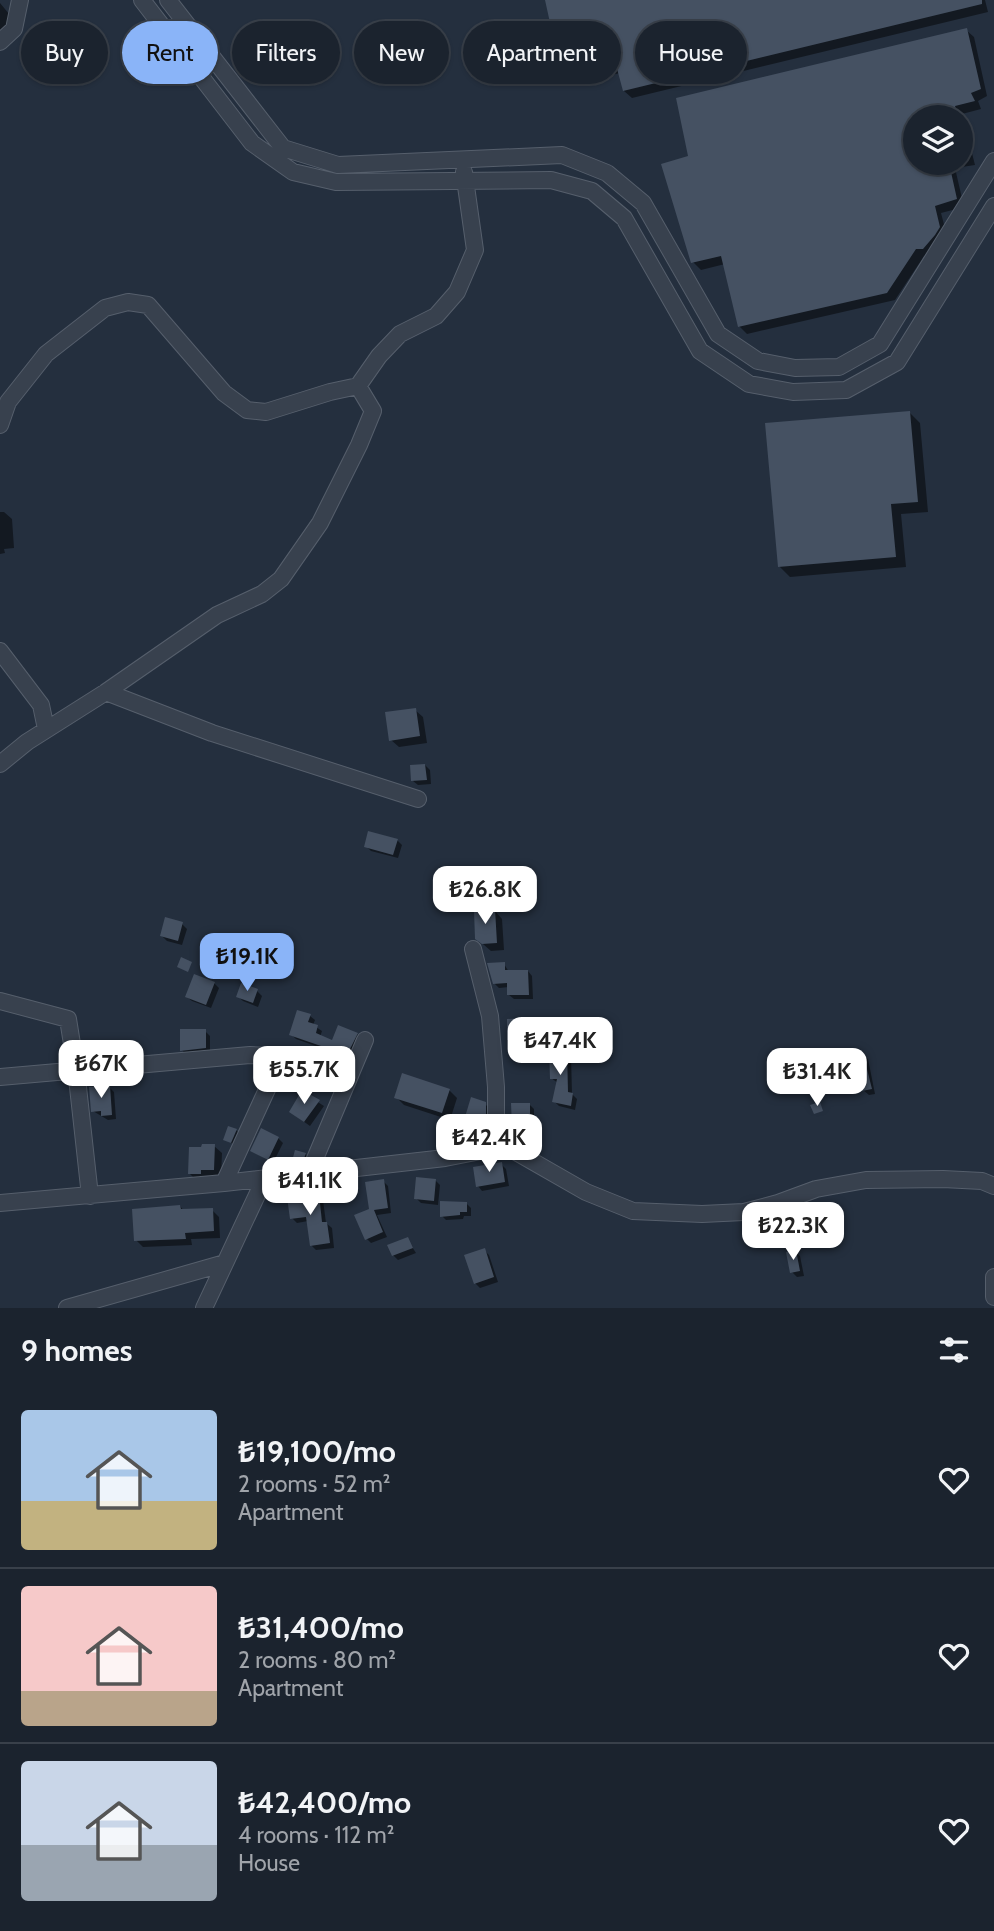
<!DOCTYPE html>
<meta charset="utf-8">
<style>
body{margin:0;font-family:Cabin,sans-serif;background:#242b36;color:#f1f3f6;height:100vh;display:flex;flex-direction:column;font-size:26px;white-space:nowrap}
*{box-sizing:border-box;margin:0}
p{font-size:23px;color:#a0a4aa}
.icon{flex:none;width:38px;height:38px;fill:none;stroke:currentColor;stroke-width:2;stroke-linecap:round;stroke-linejoin:round}
.map{position:relative;height:1308px;overflow:hidden}
.sheet{display:flex;flex-direction:column;background:#1b232e;flex:1}
.sheet>*{flex:none}
.guide{position:absolute;left:21px;top:21px;width:952px;height:63px;display:flex;gap:14px}
.tools{position:absolute;left:903px;top:105px;display:grid;gap:14px}
.tools a{display:grid;place-items:center;width:70px;height:70px;border-radius:50%;background:#1b232e;box-shadow:0 2px 5px #0004,0 0 0 2px #39404a;font-size:35px}
.price{position:absolute;translate:-50% -60px;padding:0 16px;border-radius:14px;background:#fff;color:#222;font-size:23px;line-height:46px;filter:drop-shadow(0 2px 4px #0008)}
.price::after{content:'';position:absolute;left:50%;top:42px;width:21px;height:16px;margin-left:-10px;background:inherit;clip-path:polygon(0 0,100% 0,50% 100%)}
.price.current{background:#8ab4f8;color:#111}
ul{padding:0;list-style:none}
li{display:flex;align-items:center;gap:21px;height:175px;padding:0 21px}
li+li{border-top:2px solid #39404a}
li span{display:grid;place-items:center;flex:none;width:196px;height:140px;border-radius:7px;color:#555}
li>.icon{margin-inline-start:auto}
span .icon{width:84px;height:84px;fill:#fffc;stroke-width:1}
li b{font-size:30px}
h2{display:flex;justify-content:space-between;align-items:center;height:84px;padding:0 21px;font-size:30px}
.chip{padding:0 24px;border-radius:32px;background:#1b232e;box-shadow:0 2px 5px #0004,0 0 0 2px #39404a;font-size:24px;line-height:63px}
.chip.current{background:#8ab4f8;color:#111}
.map>svg:first-child{display:block}
.shadow{fill:#0007;fill-rule:evenodd}
.building{fill:#455162}
.lines{fill:none;stroke-linecap:round;stroke-linejoin:round}
.minor-casing{stroke:#565f6c;stroke-width:18}
.minor{stroke:#38414e;stroke-width:16}
</style>
<div class="map">
<svg width="994" height="1308" viewBox="0 0 994 1308">
<rect width="100%" height="100%" fill="#242f3e"/>
<path class="shadow" d="M546 0H985L988 12 632 98 624 91 620 73 572 84 564 76Z
M0 3 14 20 0 38Z
M966 30 974 37 987 96 978 101 981 109 962 114 975 165 955 168 964 207 941 213 947 236 931 256H924L895 300 747 334 739 326 725 264 701 270 693 262 690 157ZM915 117H961V163H915Z
M910 413 920 423 928 512 901 514 906 567 790 577 779 566Z
M0 512H4L12 519 14 548 4 549 5 553 0 554Z
M415 710 423 717 427 743 399 747 391 740Z
M425 765 430 770 431 784 418 785 413 781Z
M397 840 402 845 398 858 371 851 366 846Z
M495 911 502 919 504 950 491 951 476 938Z
M182 924 187 929 182 945 167 941 162 936Z
M504 964 509 972 528 971 532 976 533 999H514L509 995V987L499 988 494 983Z
M214 983 219 988 211 1008 192 1001 187 997Z
M257 991 262 996 258 1007 243 1001 238 996Z
M310 1016 315 1020 313 1025 322 1031 320 1037 333 1042 357 1034 362 1039 352 1059 296 1039 291 1034Z
M526 1020 530 1025 531 1044H514L509 1040Z
M205 1031 210 1036V1053L186 1055 182 1050Z
M566 1051 571 1056 572 1094 577 1099 575 1110 559 1106 554 1101 558 1083 551 1078Z
M863 1055 868 1059 875 1094 869 1095 863 1090 858 1091 855 1088 846 1090 841 1086Z
M811 1076 814 1085 801 1088 799 1086Z
M109 1087 114 1092 116 1119 108 1120 93 1111Z
M449 1090 457 1098 450 1120 404 1105 396 1097Z
M302 1092 324 1106 310 1126 296 1116Z
M485 1104 489 1108 486 1126 470 1121 467 1117Z
M529 1104 534 1109V1132H518L513 1128Z
M236 1130 241 1135 236 1146 225 1139Z
M278 1138 283 1143 273 1163 252 1151Z
M214 1146 222 1153 221 1177 197 1181 189 1173Z
M305 1154 310 1159 306 1168 298 1169 293 1164Z
M501 1164 506 1169 509 1186 482 1191 478 1186Z
M435 1180 440 1185 438 1205 421 1203 416 1198Z
M383 1181 388 1186 391 1213 377 1215 387 1237 371 1243 367 1239 370 1210Z
M318 1195 323 1200 326 1223 332 1228 334 1248 316 1250 311 1245 308 1221 297 1223 292 1218Z
M466 1203 471 1208V1216H464L463 1219 446 1220 442 1216Z
M180 1206 184 1211 212 1210 219 1217 220 1238 191 1239 192 1245 143 1247 136 1240Z
M407 1239 416 1253 398 1260 393 1255Z
M484 1250 489 1255 498 1282 480 1288 475 1283Z
M795 1251 800 1256 804 1276 797 1277 792 1272Z"/>
<path class="building" d="M545 0H982V4L623 91 616 65 562 77Z
M967 28 981 89 971 93 975 101 955 106 958 117H915V163H949L957 199 935 206 940 227 935 235 923 249H916L887 293 738 327 721 256 691 263 661 164 688 156 676 98Z
M910 411 918 502 891 504 896 557 778 567 765 423Z
M416 708 420 736 389 741 385 712Z
M425 764 427 780 411 781 410 765Z
M368 831 398 839 393 855 364 847Z
M495 909 497 943 482 944 475 939 474 910Z
M165 917 183 922 178 941 160 936Z
M181 957 192 962 188 972 177 967Z
M505 962V970H528L529 995H507V983L493 984 487 963Z
M194 974 215 982 206 1005 185 997Z
M241 983 258 989 253 1003 236 997Z
M297 1010 311 1014 308 1022 318 1025 316 1033 332 1040 338 1025 358 1033 347 1055 289 1035Z
M526 1018 527 1040H507V1019Z
M180 1029H206V1048L180 1051Z
M549 1050H567L568 1092 573 1093 571 1106 552 1102 557 1079H550Z
M863 1053 872 1089 862 1091 861 1085 852 1087 851 1084 840 1087 833 1062Z
M402 1073 450 1089 442 1113 394 1098Z
M811 1074 813 1083 797 1087 795 1078Z
M110 1085 112 1115 101 1116V1111L91 1112 89 1087Z
M302 1090 320 1100 304 1122 289 1112Z
M471 1097 486 1102V1115L483 1123 465 1117Z
M820 1102 823 1111 814 1114 810 1105Z
M511 1103H530V1128H512Z
M228 1126 237 1129 231 1143 223 1140Z
M261 1128 279 1137 268 1160 250 1151Z
M202 1144H215L214 1170H201V1174H188L189 1147H201Z
M295 1150 306 1153 302 1164 291 1165Z
M502 1162 505 1182 476 1187 473 1167Z
M416 1177 436 1179 434 1201 414 1199Z
M384 1179 388 1208 374 1210 383 1232 365 1240 354 1215 369 1209 365 1182Z
M319 1193 322 1222H327L330 1243 310 1246 306 1217 290 1219 287 1197Z
M440 1201 467 1202V1212H460V1215L440 1217Z
M180 1205 181 1209 213 1208 214 1231 185 1233 186 1239 134 1241 132 1209Z
M408 1237 413 1248 392 1256 387 1245Z
M485 1248 494 1277 474 1284 464 1255Z
M796 1250 800 1271 790 1273 786 1252Z"/>
<g class="lines">
<defs>
<path id="minor" d="M142 0 252 143 293 172 336 182 551 180 592 191 624 218 700 351 749 384 793 392 846 390 897 362 994 206
M168 0 283 148 338 165 562 155 607 173 643 203 718 334 758 361 795 368 839 367 880 344 994 161
M0 42 14 29 20 0
M0 425 8 402 46 354 105 308 128 302 148 305 224 393 247 410 266 412 330 392 358 386
M0 651 41 705 46 729
M106 692 217 615 262 594 281 579 320 523 359 445 373 411 358 386 379 356 400 334 436 316 457 292 475 250 464 172
M0 764 27 742 106 692 212 733 418 799
M473 949 490 1016 496 1087V1148
M0 1001 68 1019 76 1069 90 1196
M0 1077 250 1055 271 1056 276 1063 275 1072 224 1183
M309 1173 365 1040
M0 1203 224 1183 445 1158 496 1148 511 1149 586 1192 633 1211 702 1214 744 1212 778 1203 816 1189 866 1180 943 1179 982 1181 994 1186
M994 1277V1297
M67 1308 225 1263
M204 1308 265 1178"/>
</defs>
<use href="#minor" class="minor-casing"/>
<use href="#minor" class="minor"/>
</g>
</svg>
<div class="tools">
<a><svg class="icon" aria-label="layers" viewBox="0 0 24 24"><path d="M12 4l9 5-9 5-9-5zM3 14l9 5 9-5"/></svg></a>
</div>
<b class="price" style="left:485px;top:926px">₺26.8K</b>
<b class="price current" style="left:247px;top:993px">₺19.1K</b>
<b class="price" style="left:560px;top:1077px">₺47.4K</b>
<b class="price" style="left:101px;top:1100px">₺67K</b>
<b class="price" style="left:304px;top:1106px">₺55.7K</b>
<b class="price" style="left:817px;top:1108px">₺31.4K</b>
<b class="price" style="left:489px;top:1174px">₺42.4K</b>
<b class="price" style="left:310px;top:1217px">₺41.1K</b>
<b class="price" style="left:793px;top:1262px">₺22.3K</b>
<div class="guide">
<a class="chip">Buy</a>
<a class="chip current">Rent</a>
<a class="chip">Filters</a>
<a class="chip">New</a>
<a class="chip">Apartment</a>
<a class="chip">House</a>
</div>
</div>
<section class="sheet">
<h2>9 homes<svg class="icon" aria-label="filters" viewBox="0 0 24 24"><path d="M4 7h16M4 17h16"/><circle cx="9" cy="7" r="2"/><circle cx="15" cy="17" r="2"/></svg></h2>
<ul>
<li><span style="background:linear-gradient(#a9c7e8 65%,#c2b280 0)"><svg class="icon" aria-label="home" viewBox="0 0 24 24"><path d="M3 11l9-7 9 7M6 9v11h12V9"/></svg></span><div><b>₺19,100/mo</b><p>2 rooms · 52 m²</p><p>Apartment</p></div><svg class="icon" aria-label="heart" viewBox="0 0 24 24"><path d="M12 20l-8-8c-3-5 5-10 8-4 3-6 11-1 8 4z"/></svg></li>
<li><span style="background:linear-gradient(#f6c9c9 75%,#b9a48a 0)"><svg class="icon" aria-label="home" viewBox="0 0 24 24"><path d="M3 11l9-7 9 7M6 9v11h12V9"/></svg></span><div><b>₺31,400/mo</b><p>2 rooms · 80 m²</p><p>Apartment</p></div><svg class="icon" aria-label="heart" viewBox="0 0 24 24"><path d="M12 20l-8-8c-3-5 5-10 8-4 3-6 11-1 8 4z"/></svg></li>
<li><span style="background:linear-gradient(#c9d6e8 60%,#9aa5b1 0)"><svg class="icon" aria-label="home" viewBox="0 0 24 24"><path d="M3 11l9-7 9 7M6 9v11h12V9"/></svg></span><div><b>₺42,400/mo</b><p>4 rooms · 112 m²</p><p>House</p></div><svg class="icon" aria-label="heart" viewBox="0 0 24 24"><path d="M12 20l-8-8c-3-5 5-10 8-4 3-6 11-1 8 4z"/></svg></li>
</ul>
</section>
